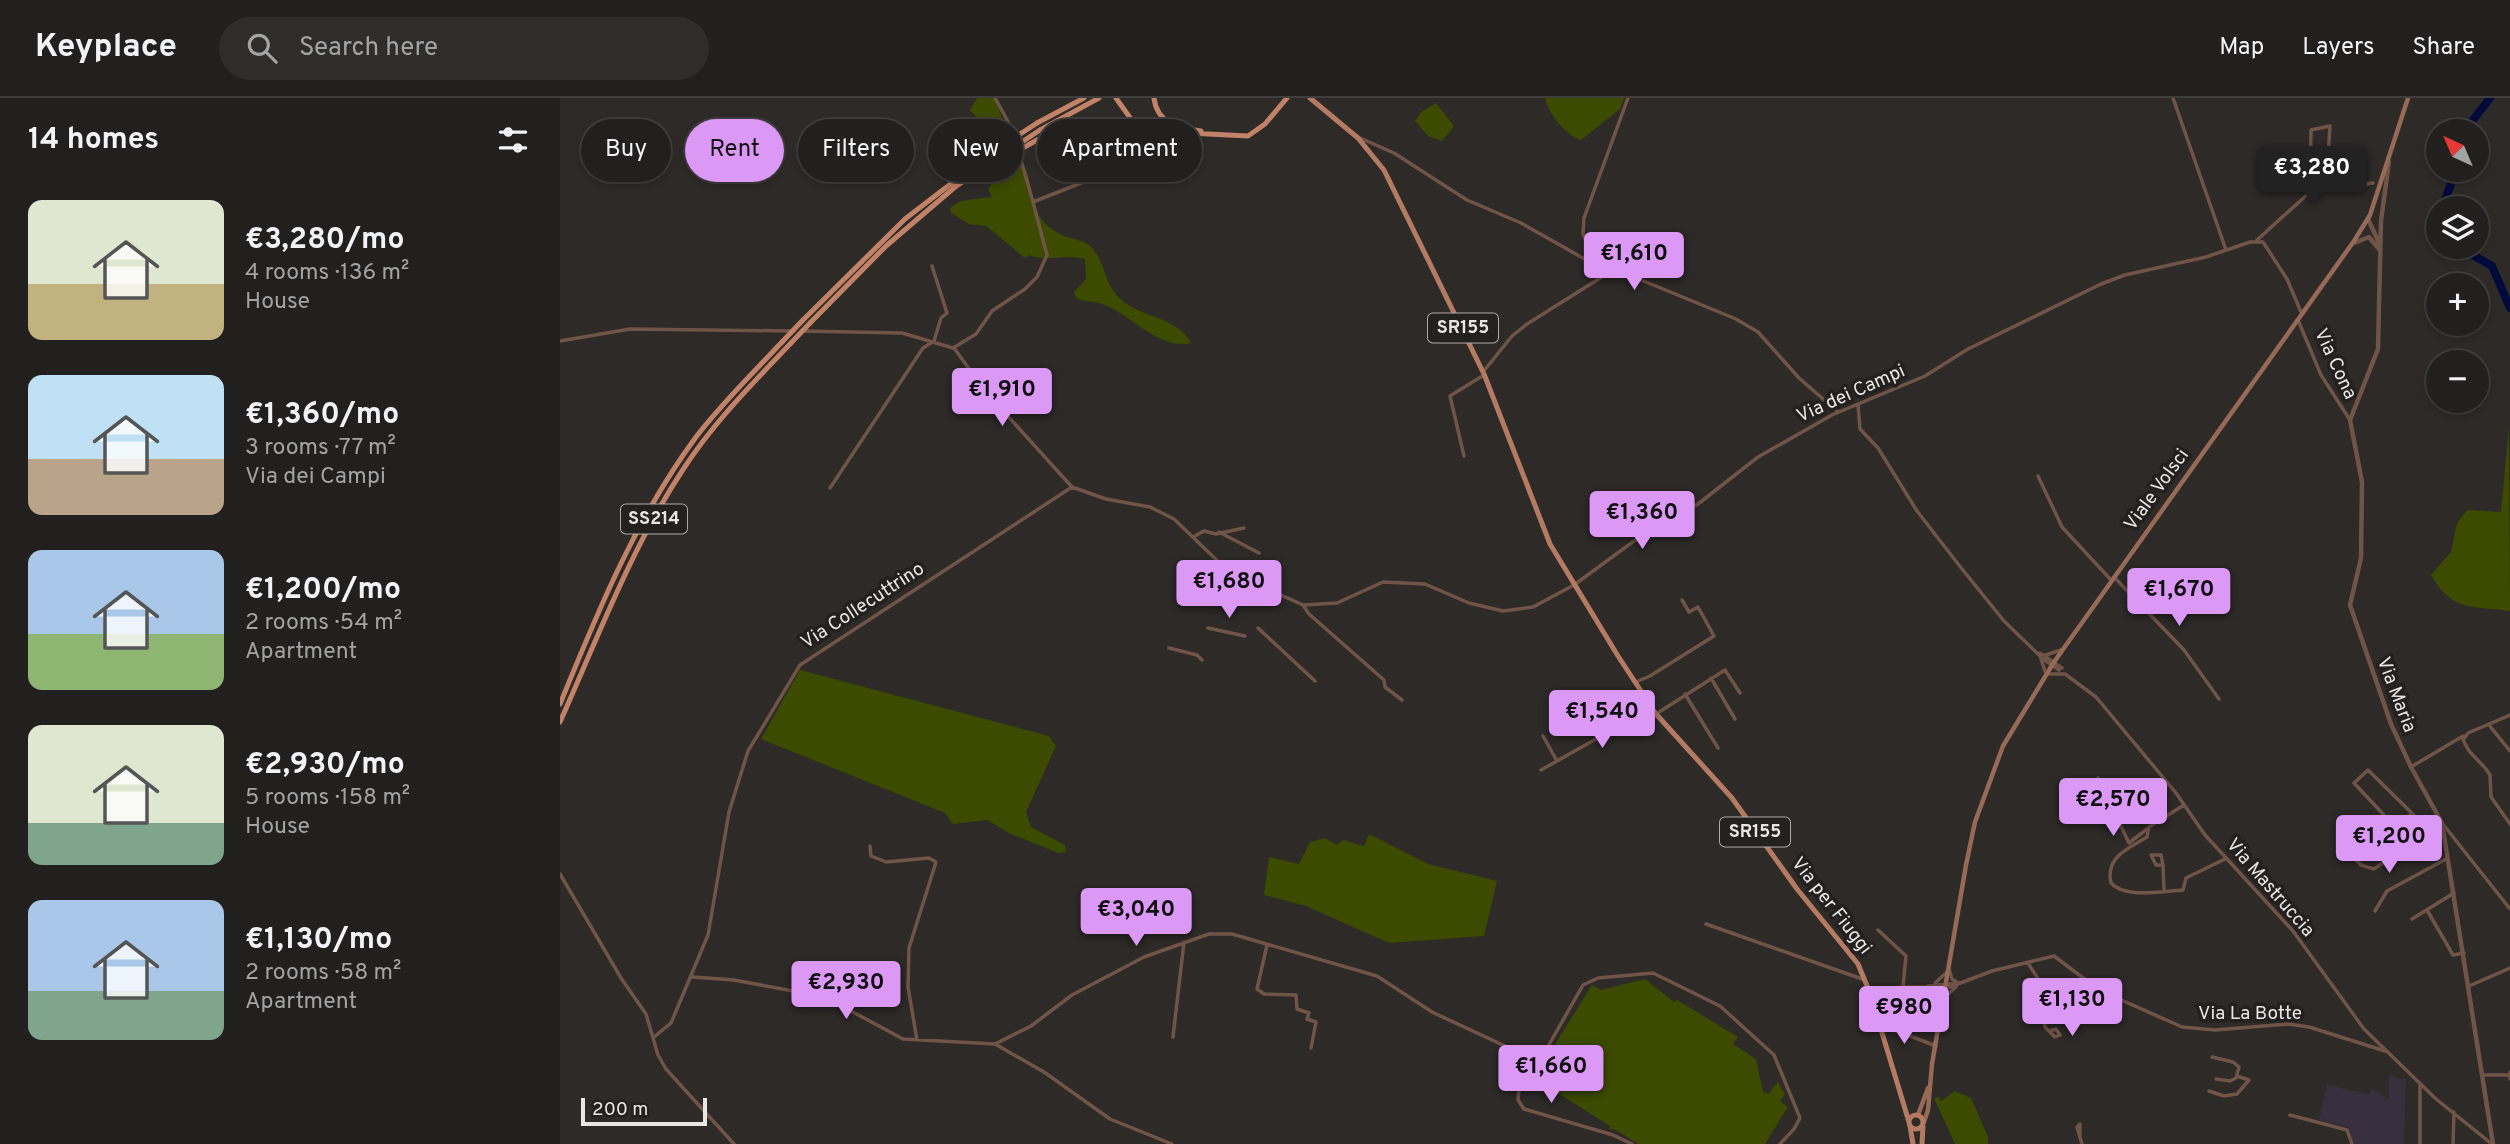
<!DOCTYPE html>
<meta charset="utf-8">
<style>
body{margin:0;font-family:Overpass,sans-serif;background:#2e2d2b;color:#f1f3f6;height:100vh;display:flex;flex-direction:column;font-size:26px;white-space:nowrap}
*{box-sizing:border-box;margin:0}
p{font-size:23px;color:#a2a3a4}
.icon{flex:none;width:38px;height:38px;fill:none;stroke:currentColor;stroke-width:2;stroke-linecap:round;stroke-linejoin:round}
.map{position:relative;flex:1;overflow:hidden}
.details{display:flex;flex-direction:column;background:#22201e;width:560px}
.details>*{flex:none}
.top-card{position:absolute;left:21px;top:21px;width:665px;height:63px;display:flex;gap:14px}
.needle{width:46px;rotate:316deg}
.tools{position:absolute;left:1866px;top:21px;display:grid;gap:14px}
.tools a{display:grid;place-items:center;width:63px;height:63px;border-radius:50%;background:#22201e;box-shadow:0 4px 10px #0003,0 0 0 2px #3f3e3c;font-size:35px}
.scale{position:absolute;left:21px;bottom:18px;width:126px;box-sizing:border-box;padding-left:7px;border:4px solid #e9e7e6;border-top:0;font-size:19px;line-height:24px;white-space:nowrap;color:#e9e7e6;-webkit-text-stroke:5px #23201f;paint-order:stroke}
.price{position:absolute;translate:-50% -60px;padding:0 16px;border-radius:7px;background:#db99f5;color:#111;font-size:23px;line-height:46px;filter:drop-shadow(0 2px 4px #0008)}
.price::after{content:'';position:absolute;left:50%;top:42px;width:21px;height:16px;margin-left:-10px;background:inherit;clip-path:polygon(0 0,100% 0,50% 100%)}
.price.on{background:#222;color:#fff}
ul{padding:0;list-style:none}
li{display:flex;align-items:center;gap:21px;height:175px;padding:0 28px}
li span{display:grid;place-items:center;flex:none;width:196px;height:140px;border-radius:14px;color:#555}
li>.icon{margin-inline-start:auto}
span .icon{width:84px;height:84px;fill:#fffc;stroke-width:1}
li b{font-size:30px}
h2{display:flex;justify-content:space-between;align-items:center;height:84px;padding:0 28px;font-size:30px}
.chip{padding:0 24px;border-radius:32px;background:#22201e;box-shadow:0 4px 10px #0003,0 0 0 2px #3f3e3c;font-size:24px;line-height:63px}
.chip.on{background:#db99f5;color:#111}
header{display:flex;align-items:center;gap:42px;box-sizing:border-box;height:98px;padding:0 35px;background:#22201e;border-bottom:2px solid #3f3e3c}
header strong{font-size:33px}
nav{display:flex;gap:38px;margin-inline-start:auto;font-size:24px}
.search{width:490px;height:63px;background:#2e2d2b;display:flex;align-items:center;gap:18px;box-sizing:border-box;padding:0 24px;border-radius:38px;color:#a2a3a4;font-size:26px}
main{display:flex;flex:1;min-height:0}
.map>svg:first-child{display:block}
.education{fill:#372e3e}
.green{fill:#3c4b00}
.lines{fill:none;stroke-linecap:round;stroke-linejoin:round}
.river{stroke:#000a3b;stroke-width:8}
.minor{stroke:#705448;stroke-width:3.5}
.tertiary{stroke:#705448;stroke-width:4.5}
.secondary{stroke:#976a57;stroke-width:4.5}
.primary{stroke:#b57a62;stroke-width:5}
.trunk{stroke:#c28267;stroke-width:5}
.trunk-bridge{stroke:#c28267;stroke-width:5}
.labels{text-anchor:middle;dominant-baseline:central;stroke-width:7;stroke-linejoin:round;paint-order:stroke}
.shield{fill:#23201f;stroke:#aeabaa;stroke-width:2}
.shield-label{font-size:18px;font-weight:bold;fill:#e9e7e6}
.street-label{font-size:19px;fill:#e9e7e6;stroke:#23201f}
</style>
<header>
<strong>Keyplace</strong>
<div class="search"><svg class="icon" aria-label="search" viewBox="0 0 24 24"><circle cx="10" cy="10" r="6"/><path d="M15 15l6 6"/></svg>Search here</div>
<nav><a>Map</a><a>Layers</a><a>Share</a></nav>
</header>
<main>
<section class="details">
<h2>14 homes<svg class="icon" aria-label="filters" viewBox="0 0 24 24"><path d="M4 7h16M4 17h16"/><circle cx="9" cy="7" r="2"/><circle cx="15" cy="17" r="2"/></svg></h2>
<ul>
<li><span style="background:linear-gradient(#dfe7d0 60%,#c2b280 0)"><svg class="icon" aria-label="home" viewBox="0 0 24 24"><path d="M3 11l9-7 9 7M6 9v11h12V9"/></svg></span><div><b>€3,280/mo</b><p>4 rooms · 136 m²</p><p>House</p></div></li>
<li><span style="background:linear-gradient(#bfe0f5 60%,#b9a48a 0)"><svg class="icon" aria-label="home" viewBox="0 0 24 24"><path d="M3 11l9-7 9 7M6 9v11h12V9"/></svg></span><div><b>€1,360/mo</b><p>3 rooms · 77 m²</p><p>Via dei Campi</p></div></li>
<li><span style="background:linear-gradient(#a9c7e8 60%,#8fb573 0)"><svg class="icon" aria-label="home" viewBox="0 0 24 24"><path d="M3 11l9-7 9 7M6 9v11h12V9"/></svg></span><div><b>€1,200/mo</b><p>2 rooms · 54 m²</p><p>Apartment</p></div></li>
<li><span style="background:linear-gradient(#dfe7d0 70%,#7fa58c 0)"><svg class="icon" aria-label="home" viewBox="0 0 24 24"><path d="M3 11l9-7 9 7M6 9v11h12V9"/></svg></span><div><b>€2,930/mo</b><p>5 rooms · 158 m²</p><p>House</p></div></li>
<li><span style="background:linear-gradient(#a9c7e8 65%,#7fa58c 0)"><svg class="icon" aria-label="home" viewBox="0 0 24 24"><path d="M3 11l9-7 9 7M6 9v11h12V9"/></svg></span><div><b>€1,130/mo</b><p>2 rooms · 58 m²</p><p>Apartment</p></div></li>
</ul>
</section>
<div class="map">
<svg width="1950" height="1046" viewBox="0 0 1950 1046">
<rect width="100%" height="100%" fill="#2d2a28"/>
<path class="education" d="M1829 975 1837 981H1846L1844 1046H1794L1788 1029 1759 1022 1767 987 1809 996 1811 990 1829 1001Z"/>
<path class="green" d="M417 0H434L445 26 441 32 427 31 410 12Z
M985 0H1064L1060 11 1021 42C1005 37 989 16 985 0Z
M876 5 894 28 882 43 868 38 855 23 861 14Z
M457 59C459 64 464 67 466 72 477 101 466 115 498 135 508 142 524 140 532 150 547 166 542 186 564 204 585 220 618 220 631 245 599 253 570 215 542 206 533 203 524 204 516 200L514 194 526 181 525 161C506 156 487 164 469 157L465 160 426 128 409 126 390 114 391 109 401 103 432 99 428 91 443 72 442 65Z
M1949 328 1950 513C1911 507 1893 515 1871 477L1891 454 1897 425 1907 412 1941 414Z
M240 572 489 638 496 648 466 714 471 729 505 747 506 754 498 755 449 735 427 722 393 726 385 715 201 641Z
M809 736 868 766 937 783 924 838 829 845 746 808 704 797 709 759 739 766 750 744 765 740 777 747 783 742 804 748Z
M1085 881 1114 904 1117 902 1178 939 1173 946 1196 961 1203 994 1208 996 1218 984 1225 996 1220 1003 1228 1009 1205 1046H1078L1056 1032 1049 1031 1050 1028 974 980 1032 887 1041 892Z
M1395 993 1411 1000 1428 1039V1046H1395L1374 1000 1379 999 1381 1003Z"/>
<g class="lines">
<path class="river" d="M1908 33 1913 22 1930 0
M1882 110 1896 72
M1899 149 1932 168 1950 210"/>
<path class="minor" d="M435 0 452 31 473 104 554 72
M1068 0 1024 120 1023 136 1035 163 1176 221 1198 234 1239 280 1278 314
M1613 0 1666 152
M800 40 834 55 907 102 961 125 1030 164 1035 163
M1750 94 1751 32 1770 28 1766 90
M1696 143 1750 94 1813 85
M1738 222 1761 277 1790 322
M242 233 342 235 393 250 416 236 432 213 465 191 477 179 487 157 473 104
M0 243 70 231 234 233
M394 250 426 294 512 389
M923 274 952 238 967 226 1045 177 1041 166
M1298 307 1300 331 1318 350 1357 413 1402 471 1444 523 1480 558 1486 576H1505L1536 599 1616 695 1645 737 1733 833 1804 931 1876 1001 1932 1046
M904 358 890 298 924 277
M1478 378 1502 429 1552 483
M512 389 546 401 590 409 614 421 668 473 743 507 777 505 823 484 865 486 909 505 943 513 973 509 1014 487 1074 443 1138 406 1198 359 1272 317 1365 278 1408 251 1541 186 1565 177 1646 159 1690 144H1703L1727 181 1741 214
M270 390 363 250 374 243 381 220 387 215 372 168
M659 434 699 455
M633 439 644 433 656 436 684 430
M1554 479 1624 552 1659 601
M743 507 749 516 824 582 825 589 842 602
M648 530 685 538
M698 530 755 583
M609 550 637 557 642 562
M1480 555 1502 570
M1486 557 1501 552
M1483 561 1499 572
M1151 580 1175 621
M1076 584 1090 578 1154 538 1138 509 1129 514 1122 502
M1125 596 1158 650
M1096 616 1165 572 1180 595
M1950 617 1908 635 1903 642 1909 653 1926 671 1930 677 1931 699 1950 726
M1929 627 1950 653
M983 638 997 663
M1851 669 1903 638
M981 672 1091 610
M1538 680 1569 745 1587 731
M1624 707 1589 729 1587 739C1568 751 1545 759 1551 785 1565 801 1602 793 1623 792L1626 780 1665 761
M1836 731 1851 716
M1778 743 1801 767 1814 771 1882 725 1950 811
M1852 747 1794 685 1808 672 1870 733
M310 748 311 758 326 764 369 760 376 764 349 850 348 889 357 942
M1603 767 1601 757H1591L1596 767H1603L1604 793
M0 776 61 880 86 916 98 957 106 971 174 1046
M1867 812 1893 857 1904 855
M1815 813 1827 793 1888 760
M1852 821 1894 795
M1146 826 1305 882
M1318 832 1346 858 1343 889
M707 847 697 891 704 896 736 897 737 911 749 915 747 921 756 924 751 950
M1468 865 1480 884 1485 929 1495 939 1500 937 1496 931 1489 933
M1389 871 1392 881 1398 885
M133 879 174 882 265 899 343 941 435 946
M1375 885 1387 874
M1368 888 1399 885
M1909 888 1950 870
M1378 889 1384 900 1396 889
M1310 895 1341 889H1390L1432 873 1494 858 1539 892 1622 929 1655 932 1728 926 1749 929 1825 953
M1319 926 1376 948
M94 939 111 925 148 837 169 714 188 653 240 567 512 389
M613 939 624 844
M1652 959 1673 964 1679 969 1676 980 1670 983 1656 981
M1950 974V981
M960 975 978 966 1023 887 1038 880 1093 875 1160 908 1214 957 1240 1020 1234 1031 1220 1046
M1923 977H1948
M1649 993 1664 998 1677 996 1689 982 1677 978
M1730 1017 1787 1032 1792 1046
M1520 1037V1026L1517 1029 1522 1046
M612 1046 550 1021 484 974 435 946 471 928 512 897 584 859 649 836H672L817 878 872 914 945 948 958 960 961 967 958 1002 964 1011 1053 1037 1072 1046
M1860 1046V986
M1893 1046 1894 1014"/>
<path class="tertiary" d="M1829 64 1821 123 1818 251 1790 322 1802 384 1801 460 1790 507 1831 626 1851 669 1882 725 1933 1046
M1808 121 1820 147
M1794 145 1809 139 1819 151"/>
<path class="secondary" d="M1358 1017 1368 990
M1364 1024 1368 1012 1372 966 1406 767 1415 724 1443 648 1494 564 1794 143 1810 117 1848 0"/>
<path class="primary" d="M750 0 798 40 824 72 924 276 990 446 1058 558 1096 616 1172 700 1237 791 1298 866 1310 895 1349 1024
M1349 1024a7 7 0 1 1 14 0a7 7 0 1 1-14 0Z
M1350 1028 1353 1046
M1362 1046 1363 1028"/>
<path class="trunk" d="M556 0 573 24 595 31
M594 0C597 26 619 30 641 33
M477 25 524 0
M480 32 539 0
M499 35 549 31 688 38 705 26 727 0
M243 222 345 121 431 55
M251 224 326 148 395 89
M0 606C38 513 76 420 136 339 162 305 193 275 222 244
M0 624C38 539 72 448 124 370 154 324 193 285 231 245"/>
<path class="trunk-bridge" d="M431 55 477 25
M434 62 440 63 477 42 499 35
M395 89 480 32
M222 244 243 222
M231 245 251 224"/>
</g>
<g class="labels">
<g class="shield">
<rect x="868" y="215.5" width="70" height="29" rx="5"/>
<rect x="61" y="406.5" width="66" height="29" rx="5"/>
<rect x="1160" y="719.5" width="70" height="29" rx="5"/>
</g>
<g class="shield-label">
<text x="903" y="230">SR155</text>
<text x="94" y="421">SS214</text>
<text x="1195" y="734">SR155</text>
</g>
<g class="street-label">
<text transform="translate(1775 266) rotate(65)">Via Cona</text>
<text transform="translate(1291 296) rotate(-24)">Via dei Campi</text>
<text transform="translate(1597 392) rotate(-54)">Viale Volsci</text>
<text transform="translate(303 508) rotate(-33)">Via Collecuttrino</text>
<text transform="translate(1836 597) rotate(69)">Via Maria</text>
<text transform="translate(1710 790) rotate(49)">Via Mastruccia</text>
<text transform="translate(1271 808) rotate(52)">Via per Fiuggi</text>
<text x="1690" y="916">Via La Botte</text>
</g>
</g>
</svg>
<div class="tools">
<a><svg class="needle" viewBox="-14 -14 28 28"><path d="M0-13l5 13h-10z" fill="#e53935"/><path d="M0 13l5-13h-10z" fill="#a2a3a4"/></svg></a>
<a><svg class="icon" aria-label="layers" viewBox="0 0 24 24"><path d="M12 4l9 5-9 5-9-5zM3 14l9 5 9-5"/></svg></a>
<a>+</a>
<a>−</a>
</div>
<div class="scale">200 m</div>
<b class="price on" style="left:1752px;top:108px">€3,280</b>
<b class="price" style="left:1074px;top:194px">€1,610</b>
<b class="price" style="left:442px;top:330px">€1,910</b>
<b class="price" style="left:1082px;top:453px">€1,360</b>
<b class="price" style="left:669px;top:522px">€1,680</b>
<b class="price" style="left:1619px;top:530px">€1,670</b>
<b class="price" style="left:1042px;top:652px">€1,540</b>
<b class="price" style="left:1553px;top:740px">€2,570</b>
<b class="price" style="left:1829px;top:777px">€1,200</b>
<b class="price" style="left:576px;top:850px">€3,040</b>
<b class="price" style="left:286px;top:923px">€2,930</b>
<b class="price" style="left:1512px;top:940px">€1,130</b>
<b class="price" style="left:1344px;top:948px">€980</b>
<b class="price" style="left:991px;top:1007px">€1,660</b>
<div class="top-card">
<a class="chip">Buy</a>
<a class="chip on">Rent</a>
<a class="chip">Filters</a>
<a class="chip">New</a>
<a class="chip">Apartment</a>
</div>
</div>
</main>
